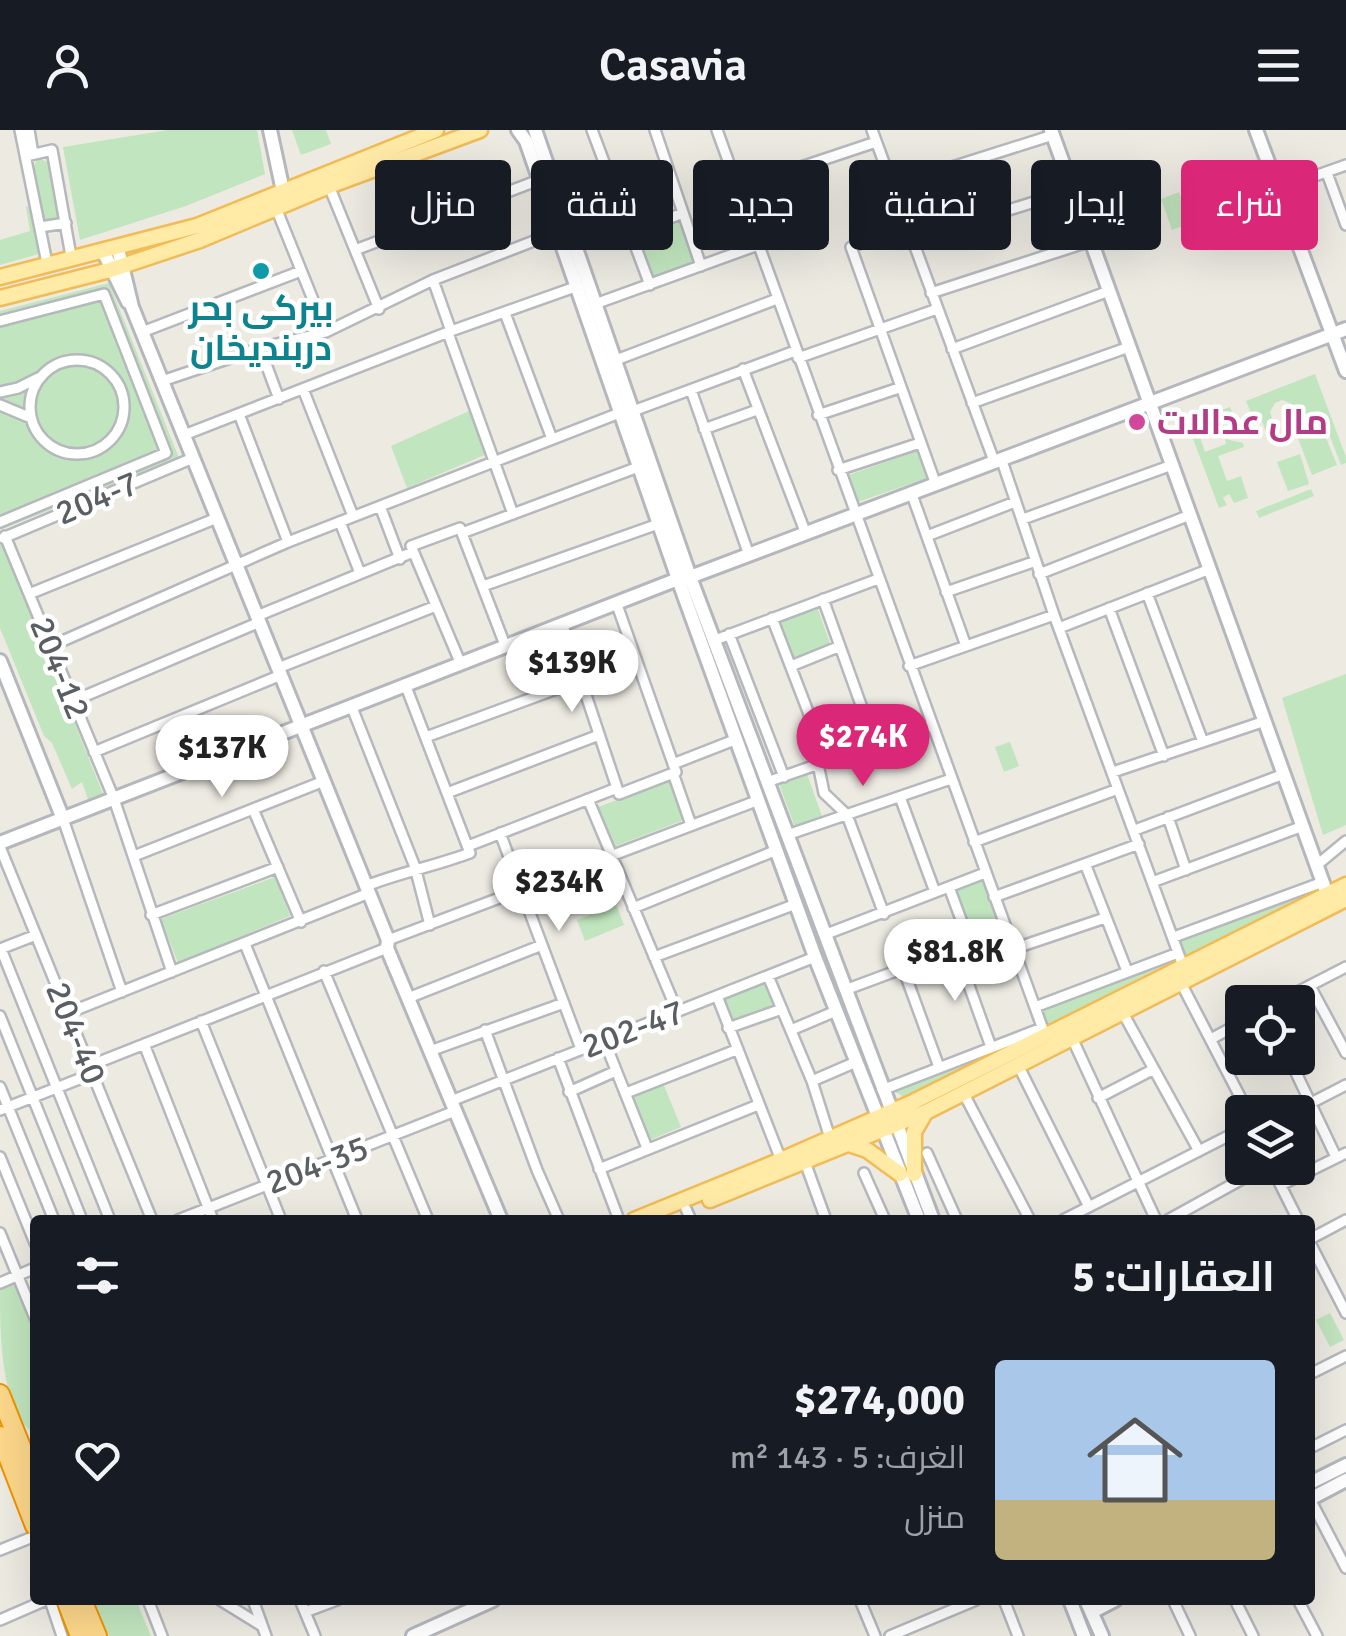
<!DOCTYPE html>
<html lang="ar">
<meta charset="utf-8">
<style>
body{margin:0;font-family:Signika,Cairo,sans-serif;background:#242831;color:#f1f3f6;direction:rtl;height:100vh;display:flex;flex-direction:column;font-size:38px;white-space:nowrap}
*{box-sizing:border-box;margin:0}
p{font-size:32px;color:#9ea1a6}
.icon{flex:none;width:55px;height:55px;fill:none;stroke:currentColor;stroke-width:2;stroke-linecap:round;stroke-linejoin:round}
.map{position:relative;flex:1;overflow:hidden;direction:ltr}
.panel{position:absolute;left:30px;top:1085px;width:1285px;height:390px;display:flex;flex-direction:column;background:#171b24;border-radius:10px;box-shadow:0 10px 40px #0002;direction:rtl}
.panel>*{flex:none}
.guide{position:absolute;left:30px;top:30px;width:1288px;height:90px;direction:rtl;display:flex;gap:20px}
.buttons{position:absolute;left:1225px;top:855px;display:grid;gap:20px}
.buttons a{display:grid;place-items:center;width:90px;height:90px;border-radius:10px;background:#171b24;box-shadow:0 10px 40px #0002;font-size:50px}
.price{position:absolute;translate:-50% -85px;padding:0 22px;border-radius:35px;background:#fff;color:#222;font-size:32px;line-height:65px;filter:drop-shadow(0 2px 5px #0008)}
.price::after{content:'';position:absolute;left:50%;top:60px;width:30px;height:22px;margin-left:-15px;background:inherit;clip-path:polygon(0 0,100% 0,50% 100%)}
.price.selected{background:#db2777;color:#fff}
ul{padding:0;list-style:none}
li{display:flex;align-items:center;gap:30px;height:250px;padding:0 40px}
li+li{border-top:2px solid #363941}
li span{display:grid;place-items:center;flex:none;width:280px;height:200px;border-radius:10px;color:#555}
li>.icon{margin-inline-start:auto}
span .icon{width:120px;height:120px;fill:#fffc;stroke-width:1}
li b{font-size:42px}
h2{display:flex;justify-content:space-between;align-items:center;height:120px;padding:0 40px;font-size:42px}
.tag{padding:0 35px;border-radius:10px;background:#171b24;box-shadow:0 10px 40px #0002;font-size:35px;line-height:90px}
.tag.selected{background:#db2777;color:#fff}
header{display:flex;justify-content:space-between;align-items:center;height:130px;padding:0 40px;background:#171b24;font-size:45px;font-weight:600}
.map>svg:first-child{display:block}
.green{fill:#c1e5be}
.lines{fill:none;stroke-linecap:round;stroke-linejoin:round}
.street-casing{stroke:#b5b8bc;stroke-width:14}
.secondary-casing{stroke:#b4b8bd;stroke-width:18}
.primary-casing{stroke:#f1bb58;stroke-width:19}
.highway-casing{stroke:#ee9401;stroke-width:22}
.street{stroke:#fff;stroke-width:9}
.secondary{stroke:#fff;stroke-width:12}
.primary{stroke:#ffeaa6;stroke-width:14}
.highway{stroke:#fcd78a;stroke-width:18}
.culture-dot{fill:#0f9aa8;stroke:#fff;stroke-width:4}
.hotel-dot{fill:#d1479c;stroke:#fff;stroke-width:4}
.labels{text-anchor:middle;dominant-baseline:central;stroke-width:9;stroke-linejoin:round;paint-order:stroke}
.culture-label{font-size:35px;font-weight:bold;fill:#0d838f;stroke:#fff}
.hotel-label{font-size:35px;font-weight:bold;fill:#b23c85;stroke:#fff;text-anchor:start}
.street-label{font-size:35px;fill:#5a5f63;stroke:#fff}
</style>
<header><svg class="icon" aria-label="menu" viewBox="0 0 24 24"><path d="M4 6h16M4 12h16M4 18h16"/></svg>Casavia<svg class="icon" aria-label="person" viewBox="0 0 24 24"><circle cx="12" cy="8" r="4"/><path d="M4 21q1-7 8-7t8 7"/></svg></header>
<div class="map">
<svg width="1346" height="1506" viewBox="0 0 1346 1506">
<rect width="100%" height="100%" fill="#edeae2"/>
<path class="green" d="M168 0H257L265 44 186 76 80 110 63 17Z
M292 0H326L331 14 301 25Z
M38 28 48 32 59 83 57 90 50 92 44 89 33 37Z
M1179 62 1190 93 1172 100 1161 69Z
M31 76 42 123 0 135V110L30 101 26 77Z
M680 89 696 132 653 148 637 105Z
M109 153 179 328 0 400V181Z
M1315 244 1346 327V333L1341 335 1323 288 1305 294 1297 276 1282 270 1275 273 1270 282 1276 301 1267 304 1260 286 1251 283 1246 271Z
M1230 277 1234 288 1223 303 1219 296 1199 304 1205 322 1226 314 1225 309 1243 313 1244 317 1218 326 1227 351 1241 346 1248 368 1234 373 1229 364 1223 368 1227 375 1219 378 1187 293Z
M469 281 487 324 407 358 391 316Z
M1320 293 1337 335 1312 345 1296 303Z
M917 321 927 348 855 373 846 346Z
M1300 324 1309 354 1288 361 1277 332Z
M1311 359 1314 366 1259 388 1256 381Z
M3 414 103 664 88 669 82 652 72 659 52 613 44 606 0 498V415Z
M817 477 831 516 792 531 777 491Z
M1346 544V695L1323 705 1282 568Z
M1010 612 1019 636 1004 642 995 617Z
M807 644 823 689 795 697 779 654Z
M669 651 684 690 613 717 598 677Z
M275 747 290 786 178 833 161 789Z
M983 749 1001 798 964 812 946 763Z
M1308 765 1182 827 1177 812Z
M616 774 624 795 585 811 577 790Z
M1170 832 1048 895 1042 880Z
M765 853 773 875 731 891 723 870Z
M1000 919 940 953 928 954 904 967 892 960Z
M663 953 681 997 650 1010 632 965Z
M12 1155 18 1158 35 1201V1304C0 1282 0 1201 0 1159Z
M1330 1183 1344 1210 1330 1217 1316 1190Z
M94 1470H136L151 1506H109Z"/>
<g class="lines">
<defs>
<path id="street" d="M20 0 47 133
M29 0 33 24
M592 0 650 155
M655 0 701 136
M717 0 1045 905
M872 0 994 331
M26 26 52 20 71 126
M1327 43 1346 95
M329 56 379 179
M892 56 1053 5
M738 58 876 12
M1278 59 1346 35
M276 78 326 202
M1212 96 1282 70
M40 97 66 93
M907 97 851 117 935 352
M631 103 683 83
M912 110 1073 60
M355 120 539 50
M433 150 451 201
M931 163 1091 111
M595 174 758 115
M505 183 552 309
M0 191 104 164 166 323 0 392
M142 202 301 141
M448 203 513 384
M260 218 279 269
M952 219 1109 161
M798 228 937 179
M30 277a47 47 0 1 1 94 0a47 47 0 1 1-94 0Z
M616 230 777 169
M743 239 806 404
M162 251 260 218 326 202 433 150 557 102
M303 259 353 386
M691 260 749 425
M0 262 18 258 38 248
M972 273 1129 217
M0 275 31 288
M633 281 795 221
M239 284 288 412
M818 285 899 258
M704 299 757 280
M184 305 451 201 578 156
M1001 328 1054 485 1183 836
M838 340 920 313
M911 362 966 516
M380 376 400 429
M1023 389 1172 335
M340 392 360 443
M462 403 641 336
M5 406 114 669 172 842
M927 406 1015 372
M3 408 193 328
M1039 444 1190 385
M483 456 661 393
M946 462 1036 431
M1147 463 1203 612
M29 464 217 388
M823 469 875 614
M1109 478 1164 626
M257 486 413 422
M772 488 827 631
M562 493 619 664 676 642 616 472
M1059 498 1210 439
M729 504 784 647
M715 510 878 449
M51 516 288 412 622 282
M460 532 411 416 460 398 505 515
M791 536 838 517
M909 536 1054 485
M278 538 436 476
M73 571 260 492
M351 575 415 737 430 795
M426 607 581 550
M94 622 281 545
M673 634 737 609
M818 634 824 663 847 685 884 784
M1113 642 1265 591
M673 643 691 695
M767 652 931 595
M447 663 599 605
M900 667 935 762
M588 669 677 881
M253 679 301 792
M1168 687 1186 740
M63 689 122 862
M1135 700 1284 644
M500 703 581 919
M787 705 951 649
M974 712 1118 659
M468 716 617 658
M0 717 152 1090
M134 726 324 651
M1317 735 1346 711
M1086 736 1127 841
M1155 751 1303 696
M366 756C402 742 435 736 470 723L405 554
M949 757 970 814
M994 767 1139 714
M633 778 777 720
M151 785 278 737
M824 805 985 743
M1174 807 1323 752
M388 810 759 670
M245 814 357 1090
M0 819 36 805
M1 819 110 1090
M956 819 991 917
M1013 819 1105 788
M654 827 796 774
M324 841 428 1090
M904 841 939 937
M768 846 812 951 830 1008
M1181 853 1248 982
M1310 856 1346 923
M845 860 1006 800
M717 866 781 1030
M408 868 542 815
M1278 872 1346 837
M1035 877 1178 823
M68 883 369 763
M1123 883 1199 1021
M0 886 82 1090
M201 891 281 1090
M728 898 782 879
M485 900 537 1040 559 1090
M791 900 836 881
M1072 908 1156 1090
M1211 909 1242 892
M604 910 647 1018
M144 914 213 1090
M430 921 564 873
M558 928 619 1090
M1289 928 1336 1027
M1018 935 1089 1077
M89 936 387 818
M812 951 856 932
M0 957 54 1090
M882 960 1042 898
M569 962 616 941
M626 963 736 920
M964 964 1030 1090
M1098 968 1154 939
M451 971 815 827
M1311 973 1346 955
M0 980 92 944
M927 1023 957 1090
M0 1027 35 1113
M805 1032 826 1090
M1272 1038 1298 1090
M599 1039 758 975
M864 1043 885 1090
M1281 1055 1346 1023
M686 1079 691 1090
M178 1090 455 981
M1063 1090 1242 999
M1168 1090 1262 1038
M0 1103 35 1188
M1310 1109 1346 1090
M1310 1113 1346 1183
M0 1153 35 1138
M1310 1244 1346 1226
M1310 1318 1346 1300
M1310 1369 1346 1438
M0 1420 35 1406
M50 1470 62 1506
M148 1470 162 1506
M220 1470 262 1496
M253 1470 266 1506
M300 1470 315 1506
M860 1470 875 1506
M1004 1470 1018 1506
M1173 1470 1190 1506
M1235 1470 1253 1506
M1298 1470 1317 1506
M305 1482 337 1470
M0 1490 46 1470
M890 1506 976 1470"/>
<path id="secondary" d="M270 0 283 61
M518 0 526 11 678 449 815 827 919 1090
M535 0 690 447 933 1090
M1051 0 1327 764
M1256 0 1346 241
M118 119 132 177 388 810 387 818 501 1090
M103 121 128 172
M690 447 1346 199
M0 531 63 689
M0 713 678 449
M1310 1353 1346 1335
M1310 1369 1346 1350
M1070 1470 1084 1506
M1086 1470 1102 1506
M1092 1482 1115 1470
M413 1506 493 1470"/>
<path id="primary" d="M0 147 197 96 436 0
M0 168 110 140 200 110 329 56 480 0
M849 1014 867 1020 900 1044
M914 1044V1002L925 983
M710 1070 926 982 1346 769
M634 1090 781 1030 911 973 1346 755"/>
<path id="highway" d="M0 1264 35 1352
M0 1306 35 1396
M66 1470 80 1506
M82 1470 97 1506"/>
</defs>
<use href="#street" class="street-casing"/>
<use href="#secondary" class="secondary-casing"/>
<use href="#primary" class="primary-casing"/>
<use href="#highway" class="highway-casing"/>
<use href="#street" class="street"/>
<use href="#secondary" class="secondary"/>
<use href="#primary" class="primary"/>
<use href="#highway" class="highway"/>
</g>
<circle class="culture-dot" cx="261" cy="141" r="10"/>
<circle class="hotel-dot" cx="1137" cy="292" r="10"/>
<g class="labels">
<g class="culture-label">
<text x="261" y="178">بيركى بحر<tspan x="261" dy="40">دربنديخان</tspan></text>
</g>
<g class="hotel-label">
<text x="1157" y="292">مال عدالات</text>
</g>
<g class="street-label">
<text transform="translate(97 368) rotate(-23)">204-7</text>
<text transform="translate(60 538) rotate(68)">204-12</text>
<text transform="translate(633 899) rotate(-21)">202-47</text>
<text transform="translate(76 903) rotate(68)">204-40</text>
<text transform="translate(317 1035) rotate(-21)">204-35</text>
</g>
</g>
</svg>
<div class="buttons">
<a><svg class="icon" aria-label="locate" viewBox="0 0 24 24"><circle cx="12" cy="12" r="6"/><path d="M12 2v4M12 18v4M2 12h4M18 12h4"/></svg></a>
<a><svg class="icon" aria-label="layers" viewBox="0 0 24 24"><path d="M12 4l9 5-9 5-9-5zM3 14l9 5 9-5"/></svg></a>
</div>
<b class="price" style="left:572px;top:585px">$139K</b>
<b class="price selected" style="left:863px;top:659px">$274K</b>
<b class="price" style="left:222px;top:670px">$137K</b>
<b class="price" style="left:559px;top:804px">$234K</b>
<b class="price" style="left:955px;top:874px">$81.8K</b>
<div class="guide">
<a class="tag selected">شراء</a>
<a class="tag">إيجار</a>
<a class="tag">تصفية</a>
<a class="tag">جديد</a>
<a class="tag">شقة</a>
<a class="tag">منزل</a>
</div>
<section class="panel">
<h2>العقارات: 5<svg class="icon" aria-label="filters" viewBox="0 0 24 24"><path d="M4 7h16M4 17h16"/><circle cx="9" cy="7" r="2"/><circle cx="15" cy="17" r="2"/></svg></h2>
<ul>
<li><span style="background:linear-gradient(#a9c7e8 70%,#c2b280 0)"><svg class="icon" aria-label="home" viewBox="0 0 24 24"><path d="M3 11l9-7 9 7M6 9v11h12V9"/></svg></span><div><b>$274,000</b><p>الغرف: 5 · 143 m²</p><p>منزل</p></div><svg class="icon" aria-label="heart" viewBox="0 0 24 24"><path d="M12 20l-8-8c-3-5 5-10 8-4 3-6 11-1 8 4z"/></svg></li>
</ul>
</section>
</div>
